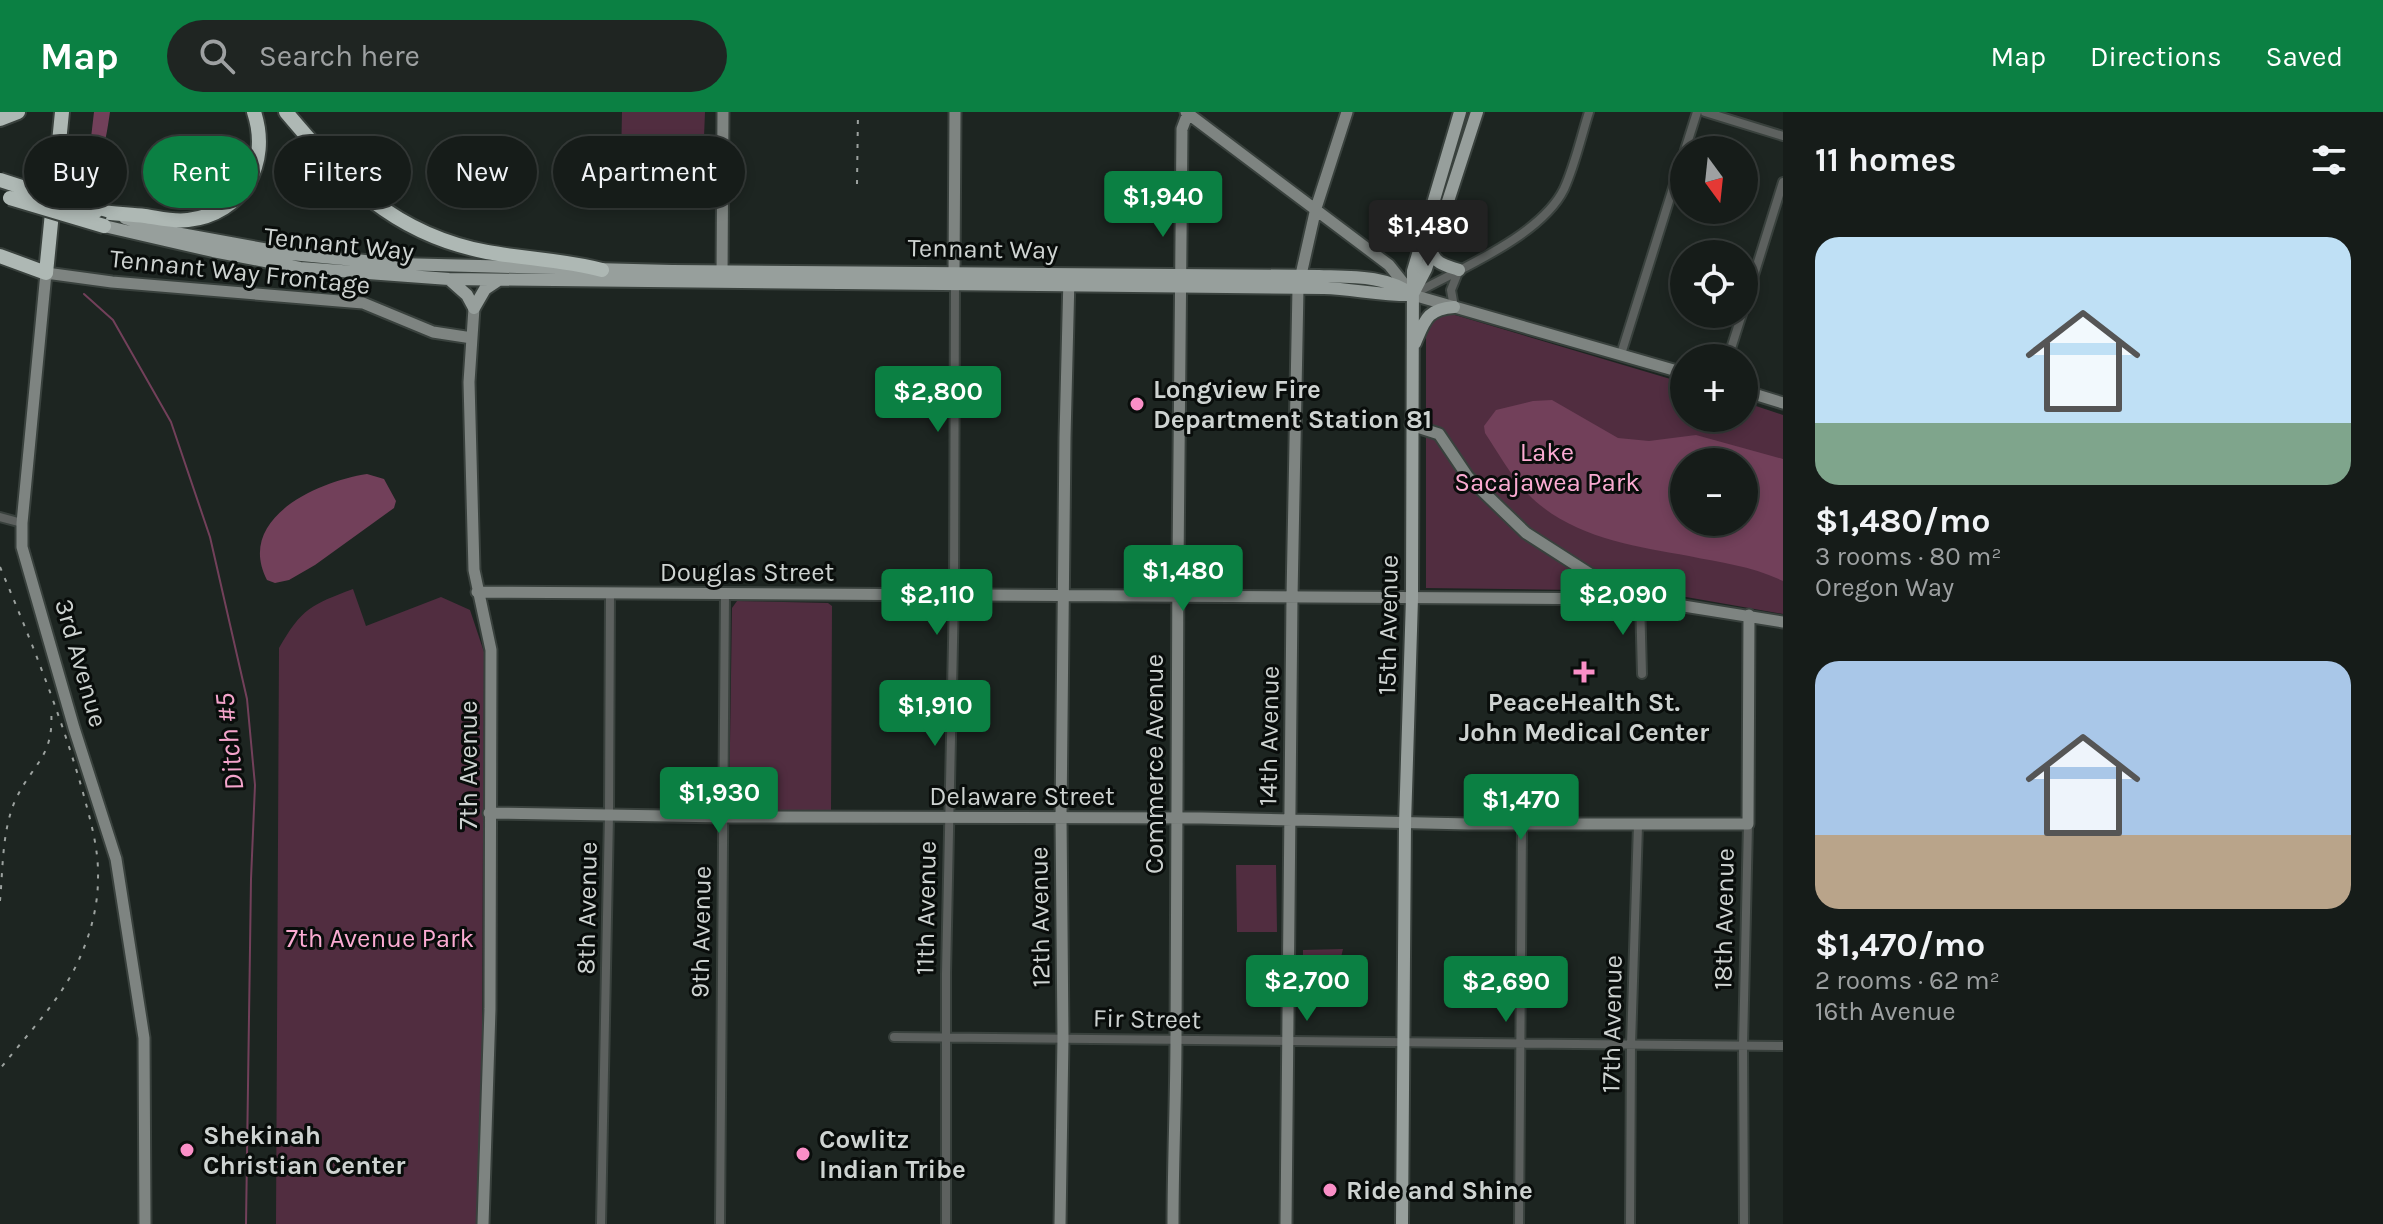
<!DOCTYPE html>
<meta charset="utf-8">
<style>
body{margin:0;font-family:Karla,sans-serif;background:#1f2522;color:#f1f3f6;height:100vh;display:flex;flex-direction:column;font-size:30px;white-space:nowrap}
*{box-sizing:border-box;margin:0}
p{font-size:26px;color:#9ea1a2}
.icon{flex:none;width:44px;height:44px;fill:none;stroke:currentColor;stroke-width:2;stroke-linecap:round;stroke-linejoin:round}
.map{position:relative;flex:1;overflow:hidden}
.side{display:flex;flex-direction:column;background:#161c19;width:600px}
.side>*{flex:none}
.banner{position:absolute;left:24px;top:24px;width:760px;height:72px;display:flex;gap:16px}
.needle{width:52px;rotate:165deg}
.fabs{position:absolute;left:1670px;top:24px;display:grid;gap:16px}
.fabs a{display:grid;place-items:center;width:88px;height:88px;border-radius:50%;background:#161c19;box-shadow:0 4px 12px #0003,0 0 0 2px #353a38;font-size:40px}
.price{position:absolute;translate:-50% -68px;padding:0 18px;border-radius:8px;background:#0b8043;color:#fff;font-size:26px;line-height:52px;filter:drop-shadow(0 2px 4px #0008)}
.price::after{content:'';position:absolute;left:50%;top:48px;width:24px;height:18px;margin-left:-12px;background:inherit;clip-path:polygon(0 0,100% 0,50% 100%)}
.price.selected{background:#222;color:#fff}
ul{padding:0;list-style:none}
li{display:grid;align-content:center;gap:16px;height:424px;padding:0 32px}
li span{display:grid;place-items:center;height:248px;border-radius:24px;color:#555}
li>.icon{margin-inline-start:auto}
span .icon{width:144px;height:144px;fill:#fffc;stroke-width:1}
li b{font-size:34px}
h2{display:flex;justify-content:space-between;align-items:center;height:96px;padding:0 32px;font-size:34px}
.pill{padding:0 28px;border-radius:36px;background:#161c19;box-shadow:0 4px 12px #0003,0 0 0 2px #353a38;font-size:28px;line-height:72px}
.pill.selected{background:#0b8043;color:#fff}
header{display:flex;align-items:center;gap:48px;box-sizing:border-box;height:112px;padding:0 40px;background:#0b8043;color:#fff}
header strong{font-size:38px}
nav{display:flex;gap:44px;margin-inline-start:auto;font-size:28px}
.search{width:560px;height:72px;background:#1f2522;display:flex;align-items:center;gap:20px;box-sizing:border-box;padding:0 28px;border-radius:44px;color:#9ea1a2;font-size:30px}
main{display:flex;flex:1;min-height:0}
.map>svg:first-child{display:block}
.green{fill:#512d40;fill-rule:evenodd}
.water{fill:#72405a;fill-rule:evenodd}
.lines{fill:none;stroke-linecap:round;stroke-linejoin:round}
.stream{stroke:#72405a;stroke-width:2}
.street-casing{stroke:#39413d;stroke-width:12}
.secondary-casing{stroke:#39413d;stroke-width:15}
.primary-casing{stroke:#39413d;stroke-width:16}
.highway-casing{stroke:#39413d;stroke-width:18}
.street{stroke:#5d615f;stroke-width:8}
.secondary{stroke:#7e8481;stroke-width:11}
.primary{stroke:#979f9c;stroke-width:12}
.highway{stroke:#aeb8b4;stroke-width:14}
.rail{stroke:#9ca29f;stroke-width:2;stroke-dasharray:4 8;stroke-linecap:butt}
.highway-bridge-casing{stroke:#39413d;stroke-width:18;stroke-linecap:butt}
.highway-bridge{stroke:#aeb8b4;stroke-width:14}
.poi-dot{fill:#fa8fc7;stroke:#090d0b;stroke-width:3}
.labels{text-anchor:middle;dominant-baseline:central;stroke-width:6;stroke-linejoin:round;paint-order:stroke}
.street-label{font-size:26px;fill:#ced3d1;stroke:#090d0b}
.poi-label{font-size:26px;font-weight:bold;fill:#ced3d1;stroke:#090d0b;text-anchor:start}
.park-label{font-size:26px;fill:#fbabd2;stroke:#090d0b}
.water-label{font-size:28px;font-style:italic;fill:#f4a4cb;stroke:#090d0b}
</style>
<header>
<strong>Map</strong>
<div class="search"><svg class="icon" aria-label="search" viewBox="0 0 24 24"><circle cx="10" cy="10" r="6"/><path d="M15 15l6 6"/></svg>Search here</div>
<nav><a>Map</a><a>Directions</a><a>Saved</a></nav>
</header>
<main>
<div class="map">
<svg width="1783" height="1112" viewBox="0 0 1783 1112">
<rect width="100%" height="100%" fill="#1d2521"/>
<path class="green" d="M622 0H705L704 25H717V48L621 47Z
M1445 200 1684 271V306H1744V290L1783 303V502L1686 485 1574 478 1426 476V219L1428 208ZM1684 350H1744V410H1684Z
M353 477 366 514 441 485 470 498 484 540 481 1112H276L279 536C302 496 311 493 353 477Z
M737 489 828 491 832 494 831 700 729 699 732 496Z
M1236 753H1276L1277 820H1237Z
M1343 837 1336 866 1303 869V838Z"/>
<path class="water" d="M94 0H110C107 19 104 54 83 61L89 43Z
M1552 288 1618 326 1649 329 1696 323 1783 347V469C1752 454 1722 451 1689 444 1638 435 1582 427 1540 393 1517 375 1501 345 1485 321L1484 314 1496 298 1533 289ZM1684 350H1744V410H1684Z
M367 362 384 367 396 389 394 396 315 453 289 468 275 471 267 468C235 406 319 369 367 362Z"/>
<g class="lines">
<path class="stream" d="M84 182 113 208 171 310 210 425 247 587 255 673 251 767 246 1112"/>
<defs>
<path id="street" d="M1705 0 1783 24
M1685 38 1697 0
M1414 182C1459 157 1541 124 1564 77 1575 53 1581 25 1589 0
M1454 195 1451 178 1459 158
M1744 195 1783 70
M1621 242 1684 41
M1728 246 1742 202
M0 405 22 411
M1640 487 1642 562
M894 925 1783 934
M601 1112 609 703 610 481
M720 1112 725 481
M946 1112V862L954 483 955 169
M1519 1112 1522 713
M1630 1112 1631 932 1638 713
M1744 1112 1743 933 1748 712"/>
<path id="secondary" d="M1186 0 1389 153 1413 183 1684 261
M954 161 955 0
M722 166 723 0
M474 196 469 270 474 458 491 538 490 897 483 1112
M1744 279 1783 291
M1411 313 1439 322 1468 365 1526 421 1590 462 1640 487 1783 510
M477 480 1640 487
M489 701 724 705 1202 706 1469 712H1748L1749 503
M145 1112 144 926 116 747 74 616 22 435V411L46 161 112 170 363 191 433 220 472 226
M1060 1112 1063 926 1061 705 1065 325 1069 165
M1173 1112C1173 1049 1176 987 1176 924 1177 622 1178 319 1182 17L1188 1
M1286 1112 1292 485 1298 176 1316 96 1347 0"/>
<path id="primary" d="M125 106 170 120 291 142 397 152 672 159 1319 164C1350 165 1387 163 1413 183
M104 114 213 139 300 156 449 167 1324 176C1354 177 1383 184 1413 183
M1432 139C1434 152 1448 154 1459 158
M449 167 467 183 474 196
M1414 180 1426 157 1477 0
M474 196 485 177 497 169
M1415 231C1425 208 1427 197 1454 195
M1402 1112 1405 712 1412 486 1413 159 1460 0"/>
<path id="highway" d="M286 0C345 70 393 122 487 140 526 147 564 148 602 158
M0 7 18 0
M96 99C112 102 128 102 145 104 159 106 173 110 188 108 243 102 271 51 254 0
M0 144 46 161 62 0"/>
</defs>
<use href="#street" class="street-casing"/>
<use href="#secondary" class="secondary-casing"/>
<use href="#primary" class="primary-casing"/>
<use href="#highway" class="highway-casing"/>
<use href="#street" class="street"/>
<use href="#secondary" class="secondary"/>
<use href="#primary" class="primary"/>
<use href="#highway" class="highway"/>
<path class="rail" d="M857 72 858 0
M0 455C31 528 60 601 82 677 90 707 99 736 98 767 98 793 91 820 81 843 63 886 28 921 0 957
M0 789C3 756 2 719 15 689 32 651 55 646 51 597"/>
<defs>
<path id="highway-bridge" d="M0 68 96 99
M10 86 104 114"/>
</defs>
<use href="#highway-bridge" class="highway-bridge-casing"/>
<use href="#highway-bridge" class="highway-bridge"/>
</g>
<g class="poi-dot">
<circle cx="1137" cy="292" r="8"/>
<path d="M1580 548h8v8h8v8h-8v8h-8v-8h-8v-8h8z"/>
<circle cx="187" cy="1038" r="8"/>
<circle cx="803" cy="1042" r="8"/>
<circle cx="1330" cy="1078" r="8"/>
</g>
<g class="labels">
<g class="street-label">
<text transform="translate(339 132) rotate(6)">Tennant Way</text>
<text transform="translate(983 137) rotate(1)">Tennant Way</text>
<text transform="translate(240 160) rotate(6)">Tennant Way Frontage</text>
<text x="747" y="460">Douglas Street</text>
<text transform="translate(1388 513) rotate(-89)">15th Avenue</text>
<text transform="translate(81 551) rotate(74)">3rd Avenue</text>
<text transform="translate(1269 624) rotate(-89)">14th Avenue</text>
<text transform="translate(1154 652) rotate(-90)">Commerce Avenue</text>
<text transform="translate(468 653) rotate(-90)">7th Avenue</text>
<text x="1022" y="684">Delaware Street</text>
<text transform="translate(587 796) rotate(-89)">8th Avenue</text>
<text transform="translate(926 796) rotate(-89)">11th Avenue</text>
<text transform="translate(1040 805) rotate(-91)">12th Avenue</text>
<text transform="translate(1724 807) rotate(-89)">18th Avenue</text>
<text transform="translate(701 820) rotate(-89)">9th Avenue</text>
<text transform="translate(1147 907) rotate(1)">Fir Street</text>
<text transform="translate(1612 912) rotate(-89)">17th Avenue</text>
</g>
<g class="poi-label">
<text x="1153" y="277">Longview Fire<tspan x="1153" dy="30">Department Station 81</tspan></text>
<text x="1584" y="590" text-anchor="middle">PeaceHealth St.<tspan x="1584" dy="30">John Medical Center</tspan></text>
<text x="203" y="1023">Shekinah<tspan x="203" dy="30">Christian Center</tspan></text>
<text x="819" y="1027">Cowlitz<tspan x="819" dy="30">Indian Tribe</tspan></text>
<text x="1346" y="1078">Ride and Shine</text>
</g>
<g class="park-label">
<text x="1547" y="340">Lake<tspan x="1547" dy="30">Sacajawea Park</tspan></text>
<text x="380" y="826">7th Avenue Park</text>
</g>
<g class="water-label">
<text transform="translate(229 630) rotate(-96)">Ditch #5</text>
</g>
</g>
</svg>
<div class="fabs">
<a><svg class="needle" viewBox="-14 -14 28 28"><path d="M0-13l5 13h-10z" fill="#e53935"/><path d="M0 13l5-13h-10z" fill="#9ea1a2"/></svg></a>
<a><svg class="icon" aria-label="locate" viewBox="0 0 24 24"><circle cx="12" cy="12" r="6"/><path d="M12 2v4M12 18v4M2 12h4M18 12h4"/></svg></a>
<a>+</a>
<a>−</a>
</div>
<b class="price" style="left:1163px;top:127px">$1,940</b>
<b class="price selected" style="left:1428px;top:156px">$1,480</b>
<b class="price" style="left:938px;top:322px">$2,800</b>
<b class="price" style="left:1183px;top:501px">$1,480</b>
<b class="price" style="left:937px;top:525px">$2,110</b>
<b class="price" style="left:1623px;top:525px">$2,090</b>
<b class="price" style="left:935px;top:636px">$1,910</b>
<b class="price" style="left:719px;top:723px">$1,930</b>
<b class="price" style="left:1521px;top:730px">$1,470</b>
<b class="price" style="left:1307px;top:911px">$2,700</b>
<b class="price" style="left:1506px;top:912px">$2,690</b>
<div class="banner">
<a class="pill">Buy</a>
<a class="pill selected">Rent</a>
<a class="pill">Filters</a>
<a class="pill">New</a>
<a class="pill">Apartment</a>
</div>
</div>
<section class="side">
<h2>11 homes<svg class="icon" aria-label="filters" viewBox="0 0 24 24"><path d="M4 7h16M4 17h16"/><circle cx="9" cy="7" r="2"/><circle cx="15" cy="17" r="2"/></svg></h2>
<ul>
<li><span style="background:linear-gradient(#bfe0f5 75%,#7fa58c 0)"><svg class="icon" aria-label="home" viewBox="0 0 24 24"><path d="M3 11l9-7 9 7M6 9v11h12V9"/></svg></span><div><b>$1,480/mo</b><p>3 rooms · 80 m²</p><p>Oregon Way</p></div></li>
<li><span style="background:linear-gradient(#a9c7e8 70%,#b9a48a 0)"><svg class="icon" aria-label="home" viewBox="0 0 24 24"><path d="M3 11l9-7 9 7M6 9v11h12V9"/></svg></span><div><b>$1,470/mo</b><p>2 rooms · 62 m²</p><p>16th Avenue</p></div></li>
</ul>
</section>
</main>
